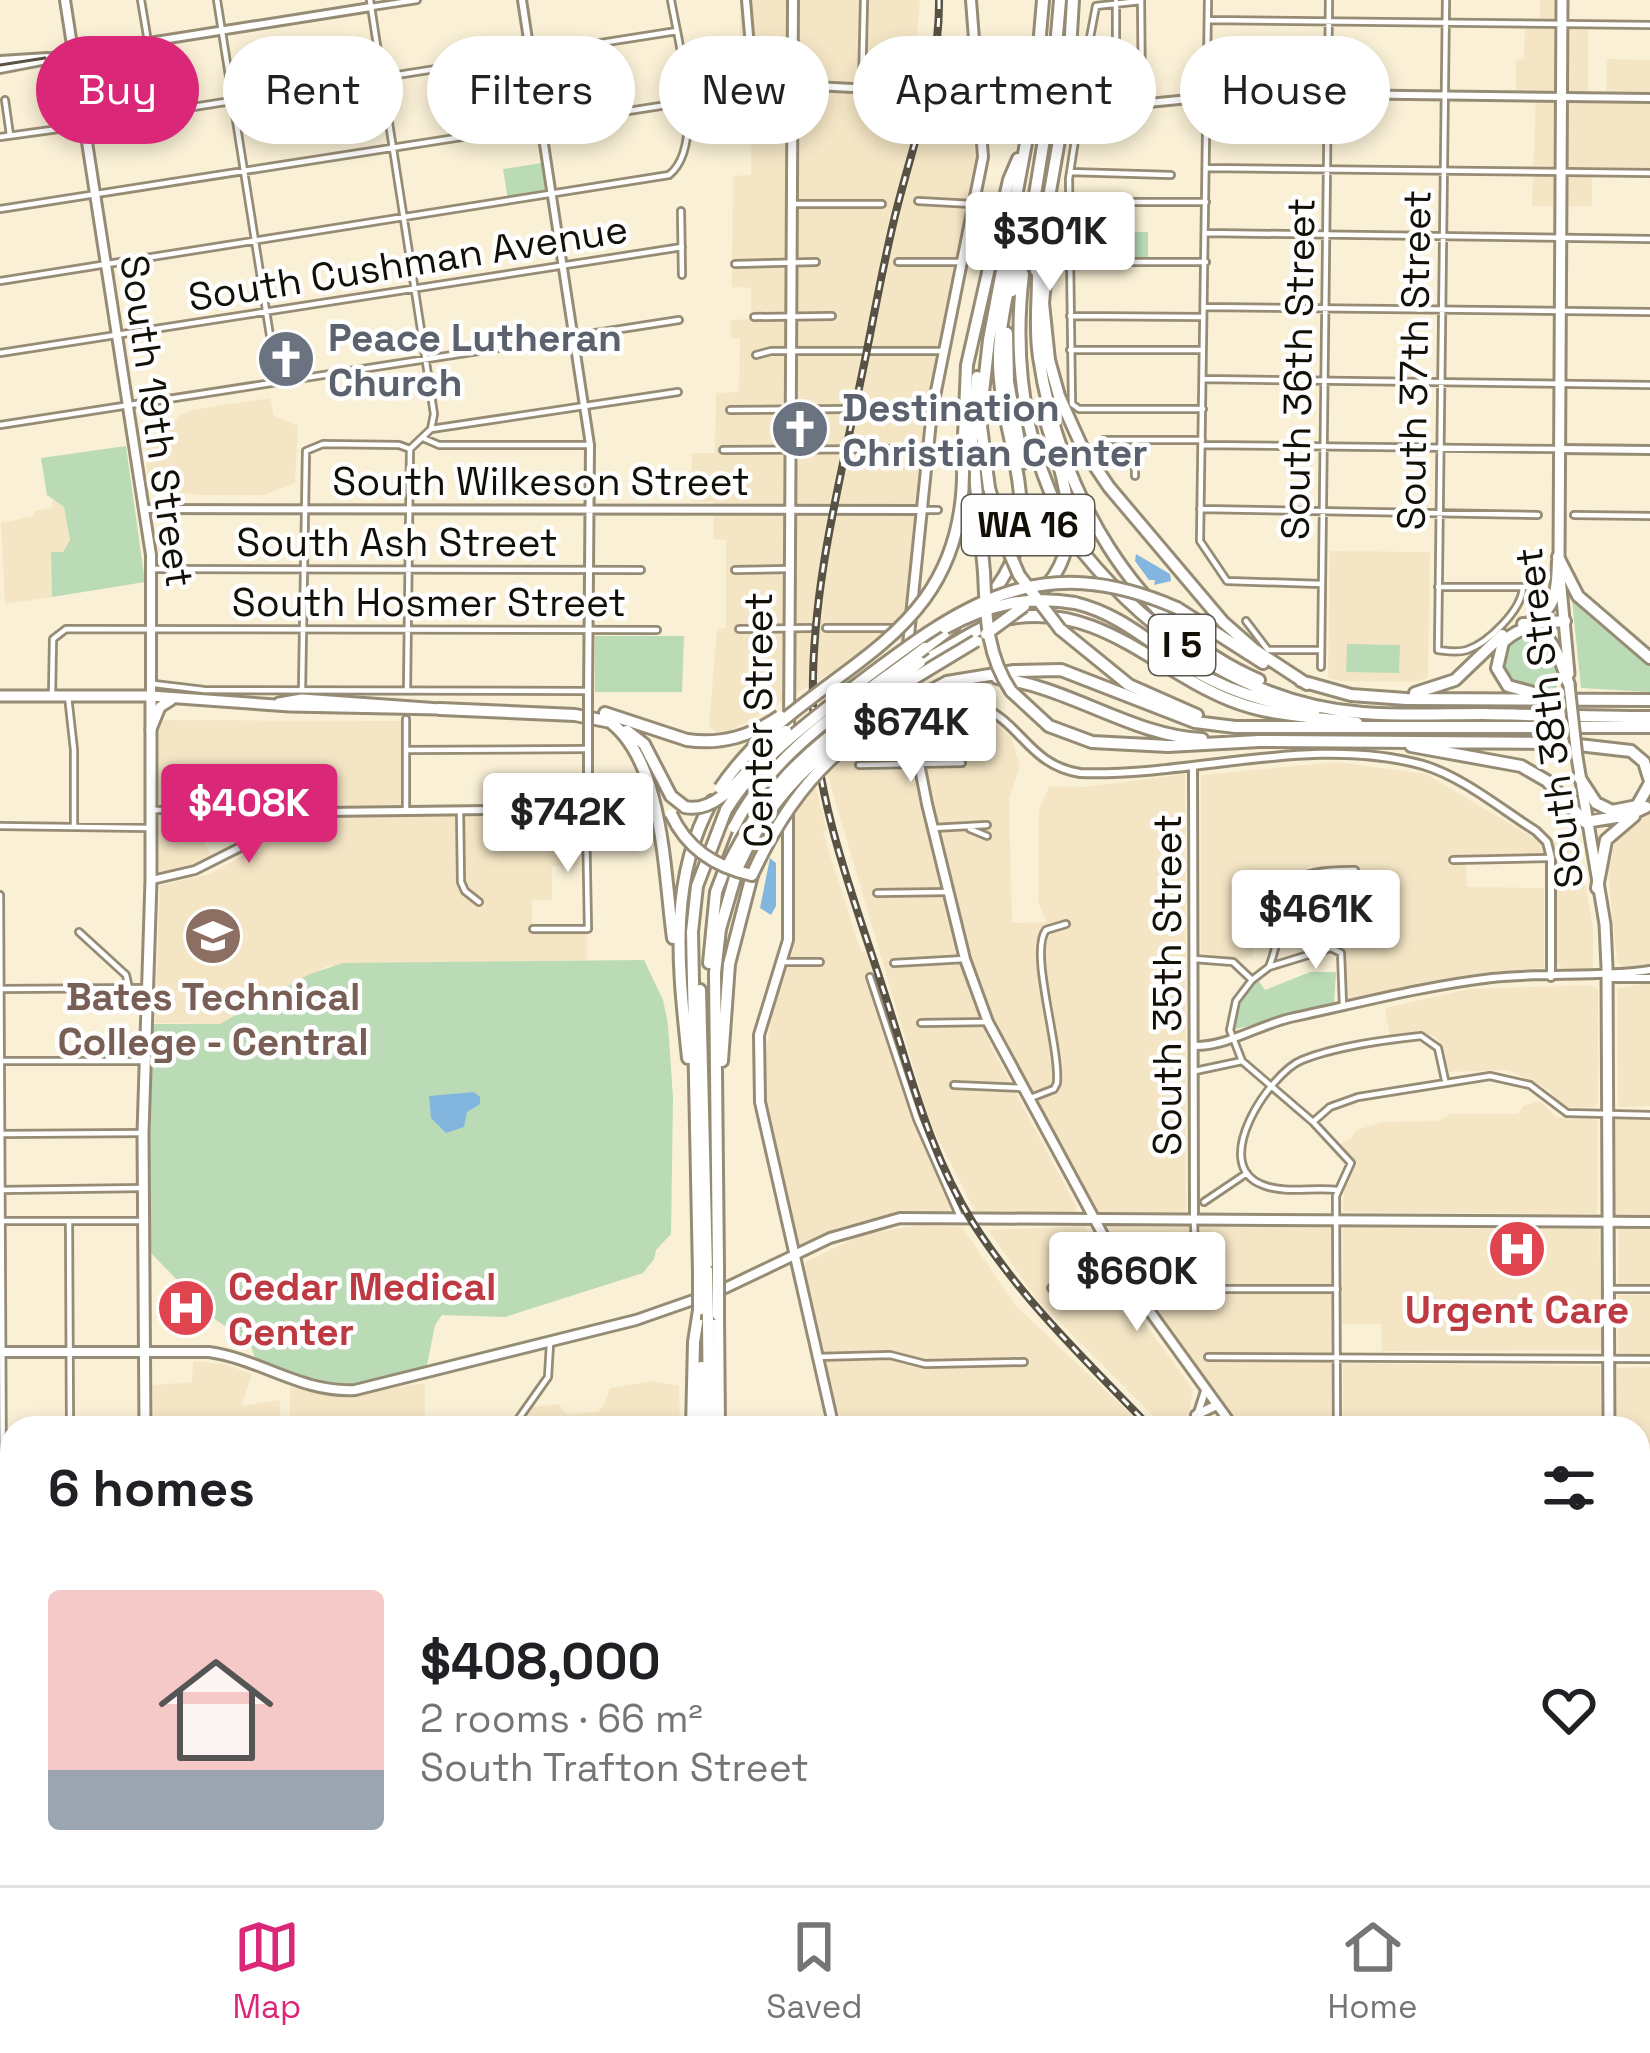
<!DOCTYPE html>
<meta charset="utf-8">
<style>
body{margin:0;font-family:"Space Grotesk",sans-serif;background:#f2f2f2;color:#202124;height:100vh;display:flex;flex-direction:column;font-size:45px;white-space:nowrap}
*{box-sizing:border-box;margin:0}
p{font-size:39px;color:#757577}
.icon{flex:none;width:66px;height:66px;fill:none;stroke:currentColor;stroke-width:2;stroke-linecap:round;stroke-linejoin:round}
.map{position:relative;flex:1;overflow:hidden}
.sheet{position:absolute;left:0px;top:1416px;width:1650px;height:471px;display:flex;flex-direction:column;background:#fff;border-radius:36px 36px 0 0;box-shadow:0 6px 18px #0003}
.sheet>*{flex:none}
.hud{position:absolute;left:36px;top:36px;width:1578px;height:108px;display:flex;gap:24px}
.price{position:absolute;translate:-50% -102px;padding:0 27px;border-radius:12px;background:#fff;color:#222;font-size:39px;line-height:78px;filter:drop-shadow(0 3px 6px #0008)}
.price::after{content:'';position:absolute;left:50%;top:72px;width:36px;height:27px;margin-left:-18px;background:inherit;clip-path:polygon(0 0,100% 0,50% 100%)}
.price.on{background:#db2777;color:#fff}
ul{padding:0;list-style:none}
li{display:flex;align-items:center;gap:36px;height:300px;padding:0 48px}
li+li{border-top:3px solid #e0e0e0}
li span{display:grid;place-items:center;flex:none;width:336px;height:240px;border-radius:12px;color:#555}
li>.icon{margin-inline-start:auto}
span .icon{width:144px;height:144px;fill:#fffc;stroke-width:1}
li b{font-size:51px}
h2{display:flex;justify-content:space-between;align-items:center;height:144px;padding:0 48px;font-size:51px}
.tag{padding:0 42px;border-radius:54px;background:#fff;box-shadow:0 6px 18px #0003;font-size:42px;line-height:108px}
.tag.on{background:#db2777;color:#fff}
.menu{display:flex;justify-content:space-around;align-items:center;height:168px;border-top:3px solid #e0e0e0;background:#fff;font-size:33px;color:#757577}
.menu a{display:grid;justify-items:center;gap:6px}
.menu .on{color:#db2777}
.map>svg:first-child{display:block}
.built{fill:#f4e6c5}
.green{fill:#bbdbb6}
.water{fill:#83b6df}
.lines{fill:none;stroke-linecap:round;stroke-linejoin:round}
.minor-casing{stroke:#968c75;stroke-width:10}
.tertiary-casing{stroke:#968c75;stroke-width:12}
.secondary-casing{stroke:#968c75;stroke-width:14}
.primary-casing{stroke:#968c75;stroke-width:15}
.trunk-casing{stroke:#968c75;stroke-width:15}
.motorway-casing{stroke:#968c75;stroke-width:16}
.minor{stroke:#fff;stroke-width:4.5}
.tertiary{stroke:#fff;stroke-width:6}
.secondary{stroke:#fff;stroke-width:8}
.primary{stroke:#fff;stroke-width:9}
.trunk{stroke:#fff;stroke-width:9}
.motorway{stroke:#fff;stroke-width:10}
.tram{stroke:#575244;stroke-width:3}
.rail-casing{stroke:#575244;stroke-width:8}
.rail{stroke:#fefefe;stroke-width:3;stroke-dasharray:9;stroke-linecap:butt}
.tertiary-bridge-casing{stroke:#968c75;stroke-width:12;stroke-linecap:butt}
.primary-bridge-casing{stroke:#968c75;stroke-width:15;stroke-linecap:butt}
.motorway-bridge-casing{stroke:#968c75;stroke-width:16;stroke-linecap:butt}
.tertiary-bridge{stroke:#fff;stroke-width:6}
.primary-bridge{stroke:#fff;stroke-width:9}
.motorway-bridge{stroke:#fff;stroke-width:10}
.labels{text-anchor:middle;dominant-baseline:central;stroke-width:9;stroke-linejoin:round;paint-order:stroke}
.shield{fill:#fefefe;stroke:#595750;stroke-width:3}
.shield-label{font-size:36px;font-weight:bold;fill:#120f06}
.street-label{font-size:39px;fill:#120f06;stroke:#fefefe}
.worship-label{font-size:39px;font-weight:bold;fill:#5b616d;stroke:#fefefe;text-anchor:start}
.education-label{font-size:39px;font-weight:bold;fill:#785e54;stroke:#fefefe}
.health-label{font-size:39px;font-weight:bold;fill:#be3a42;stroke:#fefefe;text-anchor:start}
</style>
<div class="map">
<svg width="1650" height="1885" viewBox="0 0 1650 1885">
<rect width="100%" height="100%" fill="#faf0d6"/>
<path class="built" d="M740 0H920L917 36 969 47 975 167 916 500 902 642 892 638 720 737 709 725 717 629 726 628V540L713 539 714 502H691L692 453H715L716 393 739 392 740 339 731 338V320L751 319V288L732 287 733 176 751 175 752 91 739 90Z
M1540 0H1562V24H1588V97H1606L1607 59 1650 60V173H1592V206H1532L1536 97 1516 96V60L1524 59 1525 24 1540 23Z
M270 398 274 416 298 426 295 483 264 495H198L167 491 152 482 147 473 145 450 181 415 191 410Z
M52 500 64 507 70 541 64 552 51 553 52 597 5 604 1 523 34 516V511L52 507Z
M1330 551 1430 552 1428 678 1414 682 1340 681 1328 678Z
M921 708 981 714 1011 737 1020 766 1009 799 1012 923 1047 922 1038 902 1039 810 1049 786 1085 787 1185 774 1186 1212H1096L999 1037 971 962 923 759 917 712Z
M903 710 912 772 969 993 992 1048 1076 1206 1075 1213H976L930 1123 824 763Z
M159 720 401 721V802L400 806H204L203 841 211 856 195 865 162 872 159 870Z
M1336 762 1426 774 1539 841 1546 863 1466 864 1467 887 1544 888V968L1482 973 1348 998 1346 951 1335 944 1336 925 1323 889V869H1312L1311 865 1280 892 1275 924H1253V957L1236 960 1201 953V775Z
M812 772 827 831 823 832 861 952 867 951 912 1102 962 1213 883 1216 837 1228 800 1244 795 1241 767 1115 764 1067 772 1012 794 948 795 792Z
M1650 812V966L1624 968 1617 962 1606 852 1613 836Z
M579 815V865L552 866V900H532V926L587 927V960L328 966 220 1024 155 1023 160 885 207 875 298 826 336 816Z
M1553 839 1562 840 1574 853 1578 869 1583 870 1593 928V971H1564L1557 962V859Z
M1650 983V1106L1618 1107 1617 988Z
M1589 985 1598 989V1103L1595 1107H1561L1549 1090 1508 1070 1447 1072 1440 1042 1434 1036 1416 1032 1390 1036 1385 1008 1470 989Z
M1540 1101 1556 1117 1593 1119 1598 1122 1597 1214 1345 1212 1343 1209 1344 1190 1357 1163 1340 1144 1352 1137 1356 1130 1383 1122 1438 1121 1450 1114H1518L1523 1106Z
M1607 1114 1650 1115V1222H1609Z
M923 1225 962 1227 1015 1305 1145 1428H845L831 1394 804 1263 863 1234Z
M1084 1226 1140 1317 1193 1389 1187 1428H1165L1036 1298 988 1230Z
M1110 1226 1332 1227 1334 1424H1343V1363L1600 1366 1601 1428H1239L1172 1338 1123 1262 1107 1234Z
M1343 1228 1599 1229 1602 1350 1382 1351 1381 1324H1342Z
M1619 1228 1650 1229V1286L1618 1285Z
M1618 1295H1650V1354H1618Z
M193 1361 225 1364 252 1374 241 1406 280 1400V1428H154L153 1385 192 1382Z
M1650 1367V1492L1638 1493V1428H1617V1368Z
M654 1381 679 1386 680 1428H512L526 1408 558 1404 566 1414 597 1412 603 1407 610 1388Z
M425 1383V1428H290V1387L339 1396Z
M1638 1500H1650V1558H1638Z
M0 1501H12V1679L0 1680Z
M1638 1640H1650V1723L1638 1719Z
M12 1693V1744H0V1695Z
M1638 1734 1650 1737V1823L1638 1820Z
M403 1875H675V1885H404Z
M1239 1875H1466L1467 1885H1254Z"/>
<path class="green" d="M542 163 547 194 508 200 503 169Z
M1108 232H1148V258H1108Z
M126 446 145 582 52 597 51 552H63L70 540 64 507 47 495 41 458Z
M1571 590 1650 663V692L1581 688Z
M1523 634 1541 637 1556 658 1557 689 1530 688 1510 682 1508 672 1501 668C1503 649 1506 642 1523 634Z
M595 636H684L682 692H595Z
M1347 644 1400 645 1399 673 1346 672Z
M644 960 663 1000 668 1024 673 1098 671 1234 656 1250 654 1259 643 1273 505 1317 442 1315 435 1325 425 1375 332 1391 257 1364 250 1343 216 1320 146 1248 145 1024H220L310 974 343 963Z
M1310 972H1336L1334 1004 1232 1030 1236 1006 1258 980 1265 990Z
M602 1875H665V1885H600Z"/>
<path class="water" d="M1136 554 1170 574 1171 581 1154 585 1155 580H1149L1135 561Z
M770 858 776 863V906L771 915 760 908Z
M474 1092 480 1097V1104L467 1112 464 1127 446 1133 431 1118 429 1096Z"/>
<g class="lines">
<defs>
<path id="minor" d="M141 0 148 42
M217 0 277 380
M370 0 434 414 431 429 410 449
M1141 0 1142 102
M1208 0 1200 541 1227 581 1322 584
M1446 0 1438 650C1447 651 1457 653 1467 650 1488 643 1522 610 1523 587
M1116 2V47
M371 7 417 0
M1208 20 1650 25
M1096 60 1089 43 1096 6 1141 1
M862 87 864 0
M5 100 10 135
M85 124 677 31
M0 137 73 127
M1075 140 1069 179 1072 404 1079 409H1203
M1207 168 1650 173
M1070 172 1171 175
M918 201 972 204
M1070 202H1206
M795 204H882
M0 209 686 102
M681 211 682 275
M1206 233 1650 239
M898 262H962
M1070 262H1206
M735 264 816 262
M0 281 669 175C707 145 678 42 671 0
M1205 307 1650 312
M1070 316 1203 317
M754 317 832 316
M1070 350H1203
M0 353 682 247
M756 355 771 351H942
M1204 379 1650 385
M730 410 847 409
M0 425 679 320
M431 429 678 392
M423 438 439 445H589
M1104 440H1202
M1202 445 1556 449
M723 450 927 449
M1135 476V440
M1200 509 1538 515
M921 510H938
M1574 515 1650 516
M152 569 641 570
M735 570 789 569
M1438 587H1532
M1246 621 1268 650H1321
M826 628H891
M739 629 810 628
M1321 667 1329 0
M154 684 204 690 586 691
M302 690 306 451 323 444 399 445 410 449
M407 690 410 449
M52 696 53 639 66 629 657 630
M68 696 74 750V827
M406 750 586 749
M859 765 962 763
M152 810H255L270 832
M406 810V719
M460 811 461 882 465 891 479 902
M0 826 150 828
M933 828 987 825
M970 829 987 836
M1453 860 1549 858
M877 893 949 892
M0 895 3 1495
M533 929H588L586 820 580 807
M79 932 126 975 129 988
M1194 959 1233 962 1252 980
M784 962H820
M894 963 965 959
M1269 967C1295 903 1258 869 1355 870
M870 977 917 1119 961 1219
M0 989 144 988
M921 1023 988 1022
M0 1061H144
M1195 1071 1242 1061
M954 1085 1022 1088
M1028 1099 1054 1089 1057 1083C1060 1045 1029 952 1046 930L1066 924
M1313 1122 1330 1107 1358 1097 1490 1076 1530 1085 1567 1113 1650 1115
M0 1134 143 1133
M0 1190 143 1188
M1337 1190C1313 1187 1285 1194 1263 1185 1208 1165 1270 1073 1302 1060 1337 1046 1384 1040 1421 1036L1438 1048 1445 1080
M1204 1202 1247 1173
M0 1221H143
M69 1221 70 1428
M1194 1222 1196 1276
M1197 1286 1208 1289H1337
M1051 1288 1106 1289 1127 1281
M1608 1289H1650
M816 1357 890 1355 925 1364 1024 1362
M1208 1357 1650 1359
M512 1428 548 1377 550 1344
M1237 1428 1263 1425 1336 1428
M1337 1428 1336 1196 1351 1163 1313 1122 1242 1061 1230 1030 1236 1001 1252 980 1269 967 1331 948 1341 953 1343 1005
M0 1495H12
M1638 1498H1650
M1638 1634H1650
M1638 1701H1650
M0 1777 12 1778
M0 1842H12
M766 1875V1885
M1121 1875V1885
M908 1885V1875
M1050 1885V1875"/>
<path id="tertiary" d="M522 0 590 445 588 699
M746 0 752 70 759 83 910 91
M73 54 371 7
M944 95 1107 107 1251 93 1650 98
M1561 449 1650 450
M144 509 921 510
M914 702C936 702 959 699 980 706 1022 723 1029 765 1080 773 1193 777 1312 734 1423 765 1463 777 1501 809 1536 831L1547 842 1551 858V977
M1193 766 1194 1218
M152 880 195 870 288 823 324 812 578 809 588 793V729
M1611 978H1650
M1195 1046C1228 1046 1257 1026 1290 1018 1356 1004 1424 986 1492 978 1544 972 1597 978 1650 970
M1193 1428 1205 1391
M1638 1568 1650 1566
M1228 1875 1242 1885"/>
<path id="secondary" d="M65 0 151 555V696
M0 61 48 58
M0 68 73 54
M908 645 932 411 983 157 971 0
M908 678 915 743 927 804 965 959 988 1022 1128 1281 1234 1428
M789 736 793 0
M788 787V940L759 1035 760 1102 834 1428
M719 1291 830 1238 900 1218 1650 1222
M0 1352H209C260 1359 301 1393 355 1390L636 1320 699 1298
M1196 1415 1215 1406
M0 1686 12 1685
M1638 1727 1650 1730
M976 1885V1875"/>
<path id="primary" d="M1559 560 1562 0
M1560 577 1569 674
M0 696H151V880L143 1133 145 1428
M1577 757 1605 924 1607 967 1609 1428
M1638 1561 1650 1564
M144 1885V1875"/>
<path id="trunk" d="M151 696 290 706 440 709 302 699 279 703
M151 729 160 707 171 700"/>
<path id="motorway" d="M1036 82 1043 0
M1053 82 1060 0
M1068 83 1073 0
M1046 223 1049 241 1043 303 1049 360 1059 396 1082 447 1109 487 1223 622 1255 650 1307 684
M1025 256 1046 127
M1038 264C1039 295 1034 325 1039 357 1058 488 1133 626 1259 680
M1036 271 1061 129
M1023 274C1013 359 1023 439 1061 516
M1012 291 1025 254
M1007 333 1008 382 1023 463
M977 377 972 442 984 572
M963 460 967 365 1009 180 1018 159
M1006 545 989 488 980 419 989 340 1029 127
M1082 551C1151 636 1250 705 1363 713 1403 716 1443 714 1483 714 1539 715 1594 717 1650 717
M1558 557 1578 596 1650 658
M1031 600C1097 550 1060 473 1042 408
M983 603C1059 526 997 444 999 355 999 311 1019 267 1011 225
M1075 603C1121 614 1151 644 1190 668 1229 692 1271 704 1315 710
M1177 608 1263 663
M1532 620C1558 608 1557 587 1558 561
M1523 624 1565 621
M1060 629 1129 685 1197 715
M925 648 954 626
M920 662C952 648 976 625 1011 618 1099 603 1155 670 1230 700 1272 717 1313 716 1357 723
M997 678C1068 686 1132 736 1202 739
M1301 681 1351 695 1406 699 1650 700
M947 682 1014 671 1061 670 1195 722 1235 727H1650
M1011 691 1049 726 1092 742 1168 746 1259 741 1561 743 1631 751 1644 762 1650 781
M1415 693 1455 680 1502 635
M1534 693 1508 686 1497 668 1503 642C1544 605 1559 655 1569 685
M440 709 575 715 611 722
M605 713 687 740
M606 719C664 757 664 875 673 938
M627 731 644 744 671 796 685 807
M1411 746 1521 766 1547 781 1585 822 1629 815 1646 807
M1579 777 1596 803 1612 811 1637 806 1650 783
M1597 888 1606 840 1634 816
M709 963 716 892 740 830
M700 990 707 1270
M688 1058C679 970 667 882 712 801
M722 1061 729 964 752 875
M718 1266 715 973 720 929 738 867
M699 1273 692 932 697 886 726 810
M718 1315 719 1428
M708 1320 709 1425
M701 1367 702 1428
M692 1428 694 1342 699 1310
M703 1875V1885
M711 1875V1885
M730 1885V1875"/>
</defs>
<use href="#minor" class="minor-casing"/>
<use href="#tertiary" class="tertiary-casing"/>
<use href="#secondary" class="secondary-casing"/>
<use href="#primary" class="primary-casing"/>
<use href="#trunk" class="trunk-casing"/>
<use href="#motorway" class="motorway-casing"/>
<use href="#minor" class="minor"/>
<use href="#tertiary" class="tertiary"/>
<use href="#secondary" class="secondary"/>
<use href="#primary" class="primary"/>
<use href="#trunk" class="trunk"/>
<use href="#motorway" class="motorway"/>
<path class="tram" d="M0 65 45 58"/>
<defs>
<path id="rail" d="M939 0C940 69 915 138 898 204 885 254 876 305 866 355 843 469 810 588 813 705 816 804 855 901 885 995 910 1072 929 1153 973 1223 1022 1300 1088 1363 1151 1428
M1638 1843 1650 1847"/>
</defs>
<use href="#rail" class="rail-casing"/>
<use href="#rail" class="rail"/>
<defs>
<path id="tertiary-bridge" d="M910 91 944 95
M588 699V729"/>
<path id="primary-bridge" d="M1569 685 1577 757"/>
<path id="motorway-bridge" d="M1029 127 1036 82
M1046 127 1053 82
M1061 129 1068 83
M1061 516 1082 551
M1006 545 1019 575 1060 629
M984 572C986 615 986 654 1011 691
M945 628C987 605 1028 595 1075 603
M986 634 1024 606
M872 697 920 662
M687 740C722 745 751 736 780 716
M720 788C806 661 969 653 963 460
M685 807C725 816 755 753 786 731
M726 810C758 759 804 726 851 689 960 606 1037 547 1177 608
M671 814C687 849 715 867 752 875 798 774 850 733 947 682
M734 827C774 748 857 700 925 648
M727 867C744 834 762 802 788 774 840 719 912 680 976 641
M738 867C769 797 819 749 885 712
M718 1266V1315
M707 1270 708 1320
M699 1273V1310"/>
</defs>
<use href="#tertiary-bridge" class="tertiary-bridge-casing"/>
<use href="#primary-bridge" class="primary-bridge-casing"/>
<use href="#motorway-bridge" class="motorway-bridge-casing"/>
<use href="#tertiary-bridge" class="tertiary-bridge"/>
<use href="#primary-bridge" class="primary-bridge"/>
<use href="#motorway-bridge" class="motorway-bridge"/>
</g>
<defs>
<symbol id="church-disc" viewBox="-11 -11 22 22"><circle r="9.5" fill="#6b7280" stroke="#fefefe"/><path d="M-1.2-6h2.4v3.5h3.3v2.4h-3.3V6h-2.4V-.1h-3.3v-2.4h3.3Z" fill="#fff"/></symbol>
<symbol id="university-disc" viewBox="-11 -11 22 22"><circle r="9.5" fill="#8d6e63" stroke="#fefefe"/><path d="M0-5L7-2L0 1L-7-2ZM-4 1L0 2.5L4 1V4Q0 6-4 4Z" fill="#fff"/></symbol>
<symbol id="hospital-disc" viewBox="-11 -11 22 22"><circle r="9.5" fill="#e0444e" stroke="#fefefe"/><path d="M-5-5h3v3.5h4V-5h3V5h-3V1.5h-4V5h-3Z" fill="#fff"/></symbol>
</defs>
<g fill-rule="evenodd">
<use href="#church-disc" x="253" y="326" width="66" height="66"/>
<use href="#church-disc" x="767" y="396" width="66" height="66"/>
<use href="#university-disc" x="180" y="903" width="66" height="66"/>
<use href="#hospital-disc" x="1484" y="1216" width="66" height="66"/>
<use href="#hospital-disc" x="153" y="1275" width="66" height="66"/>
</g>
<g class="labels">
<g class="shield">
<rect x="962" y="495" width="132" height="60" rx="9"/>
<rect x="1149" y="615" width="66" height="60" rx="9"/>
</g>
<g class="shield-label">
<text x="1028" y="525">WA 16</text>
<text x="1182" y="645">I 5</text>
</g>
<g class="street-label">
<text transform="translate(408 263) rotate(-9)">South Cushman Avenue</text>
<text transform="translate(1414 360) rotate(-89)">South 37th Street</text>
<text transform="translate(1298 369) rotate(-89)">South 36th Street</text>
<text transform="translate(157 421) rotate(82)">South 19th Street</text>
<text x="541" y="481">South Wilkeson Street</text>
<text x="397" y="542">South Ash Street</text>
<text x="429" y="602">South Hosmer Street</text>
<text transform="translate(1549 718) rotate(-97)">South 38th Street</text>
<text transform="translate(758 720) rotate(-90)">Center Street</text>
<text transform="translate(1167 985) rotate(-90)">South 35th Street</text>
</g>
<g class="worship-label">
<text x="328" y="337">Peace Lutheran<tspan x="328" dy="45">Church</tspan></text>
<text x="842" y="407">Destination<tspan x="842" dy="45">Christian Center</tspan></text>
</g>
<g class="education-label">
<text x="213" y="996">Bates Technical<tspan x="213" dy="45">College - Central</tspan></text>
</g>
<g class="health-label">
<text x="228" y="1286">Cedar Medical<tspan x="228" dy="45">Center</tspan></text>
<text x="1517" y="1309" text-anchor="middle">Urgent Care</text>
</g>
</g>
</svg>
<b class="price" style="left:1050px;top:294px">$301K</b>
<b class="price" style="left:911px;top:785px">$674K</b>
<b class="price on" style="left:249px;top:866px">$408K</b>
<b class="price" style="left:568px;top:875px">$742K</b>
<b class="price" style="left:1316px;top:972px">$461K</b>
<b class="price" style="left:1137px;top:1334px">$660K</b>
<div class="hud">
<a class="tag on">Buy</a>
<a class="tag">Rent</a>
<a class="tag">Filters</a>
<a class="tag">New</a>
<a class="tag">Apartment</a>
<a class="tag">House</a>
</div>
<section class="sheet">
<h2>6 homes<svg class="icon" aria-label="filters" viewBox="0 0 24 24"><path d="M4 7h16M4 17h16"/><circle cx="9" cy="7" r="2"/><circle cx="15" cy="17" r="2"/></svg></h2>
<ul>
<li><span style="background:linear-gradient(#f6c9c9 75%,#9aa5b1 0)"><svg class="icon" aria-label="home" viewBox="0 0 24 24"><path d="M3 11l9-7 9 7M6 9v11h12V9"/></svg></span><div><b>$408,000</b><p>2 rooms · 66 m²</p><p>South Trafton Street</p></div><svg class="icon" aria-label="heart" viewBox="0 0 24 24"><path d="M12 20l-8-8c-3-5 5-10 8-4 3-6 11-1 8 4z"/></svg></li>
</ul>
</section>
</div>
<nav class="menu">
<a class="on"><svg class="icon" aria-label="map" viewBox="0 0 24 24"><path d="M3 6l6-2 6 2 6-2v14l-6 2-6-2-6 2zM9 4v14M15 6v14"/></svg>Map</a>
<a><svg class="icon" aria-label="saved" viewBox="0 0 24 24"><path d="M7 4h10v16l-5-4-5 4z"/></svg>Saved</a>
<a><svg class="icon" aria-label="home" viewBox="0 0 24 24"><path d="M3 11l9-7 9 7M6 9v11h12V9"/></svg>Home</a>
</nav>
